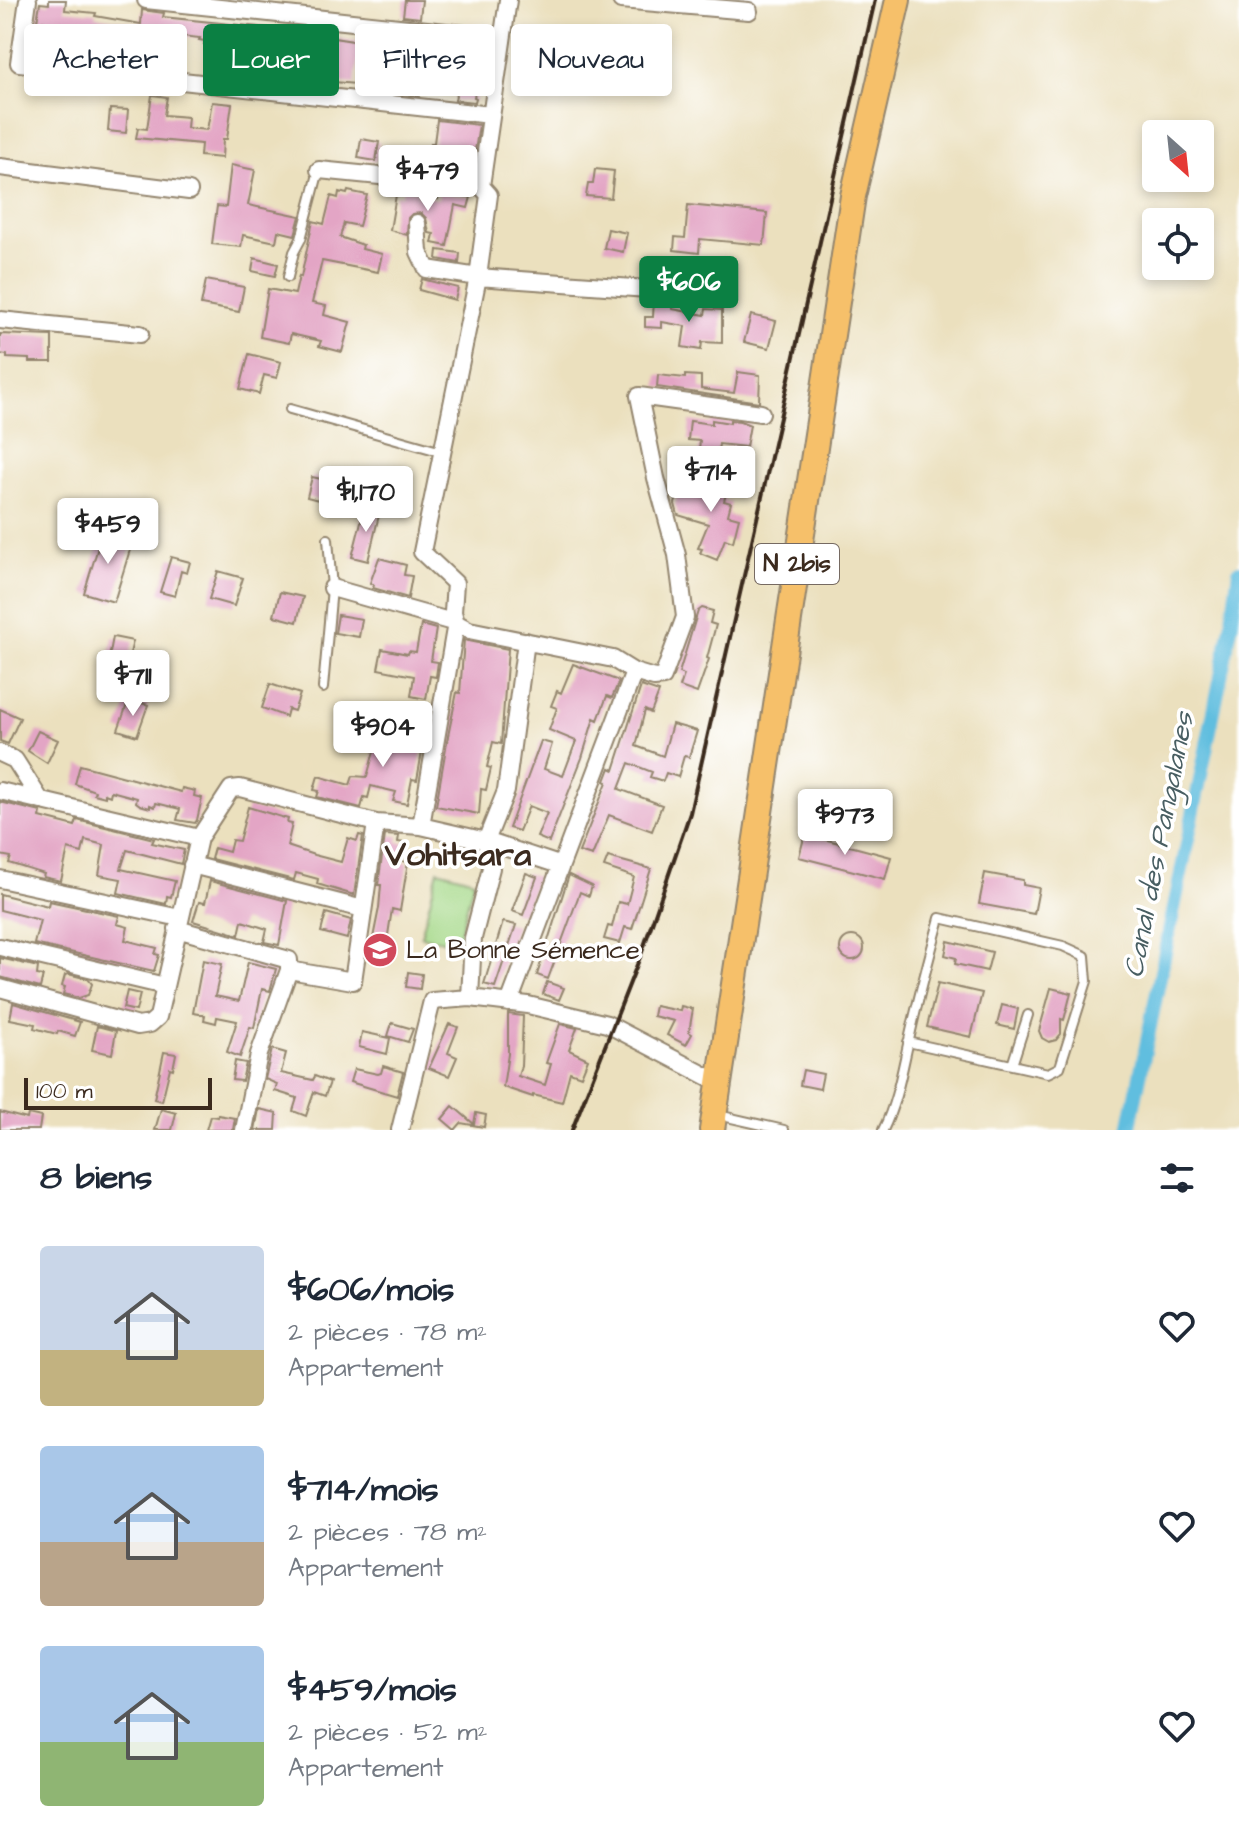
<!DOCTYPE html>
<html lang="fr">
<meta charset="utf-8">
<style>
body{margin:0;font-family:"Architects Daughter",sans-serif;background:#f6f6f7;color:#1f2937;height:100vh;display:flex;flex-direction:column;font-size:30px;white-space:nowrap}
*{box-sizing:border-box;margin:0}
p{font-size:26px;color:#747a83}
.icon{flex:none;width:44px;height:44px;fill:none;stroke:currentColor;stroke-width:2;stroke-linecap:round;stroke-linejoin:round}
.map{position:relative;height:1130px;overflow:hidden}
.details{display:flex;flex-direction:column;background:#fff;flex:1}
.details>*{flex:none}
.hud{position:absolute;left:24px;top:24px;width:800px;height:72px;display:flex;gap:16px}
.needle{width:52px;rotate:153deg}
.fabs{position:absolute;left:1142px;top:120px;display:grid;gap:16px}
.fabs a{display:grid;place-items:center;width:72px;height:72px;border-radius:8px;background:#fff;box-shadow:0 4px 12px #0003;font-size:40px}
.scale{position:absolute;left:24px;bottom:20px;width:188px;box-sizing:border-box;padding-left:8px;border:4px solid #3b2a1e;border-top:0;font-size:22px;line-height:28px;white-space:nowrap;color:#3b2a1e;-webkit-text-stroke:6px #fff;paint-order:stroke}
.price{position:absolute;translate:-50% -68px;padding:0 18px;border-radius:8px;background:#fff;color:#222;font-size:26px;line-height:52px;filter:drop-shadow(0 2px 4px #0008)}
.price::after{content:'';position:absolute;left:50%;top:48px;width:24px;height:18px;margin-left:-12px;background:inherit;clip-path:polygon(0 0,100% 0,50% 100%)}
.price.on{background:#0b8043;color:#fff}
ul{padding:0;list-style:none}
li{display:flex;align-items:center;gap:24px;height:200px;padding:0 40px}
li span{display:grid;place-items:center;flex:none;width:224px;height:160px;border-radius:8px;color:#555}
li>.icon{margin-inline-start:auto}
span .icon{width:96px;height:96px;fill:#fffc;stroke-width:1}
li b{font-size:34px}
h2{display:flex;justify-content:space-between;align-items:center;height:96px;padding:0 40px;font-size:34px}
.chip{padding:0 28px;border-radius:8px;background:#fff;box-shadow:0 4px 12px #0003;font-size:28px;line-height:72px}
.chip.on{background:#0b8043;color:#fff}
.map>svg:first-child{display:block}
.green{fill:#a4d887;stroke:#708152;stroke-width:2}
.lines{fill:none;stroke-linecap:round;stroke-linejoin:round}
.canal{stroke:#61bedf;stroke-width:14}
.building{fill:#e3a5c5}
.service-casing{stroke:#93856e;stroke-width:12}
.minor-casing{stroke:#93856e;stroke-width:20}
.primary-casing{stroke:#93856e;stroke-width:28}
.service{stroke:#fff;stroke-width:8}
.minor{stroke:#fff;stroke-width:16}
.primary{stroke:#f6c06b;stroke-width:24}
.rail{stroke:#3b2a1e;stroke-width:4}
.labels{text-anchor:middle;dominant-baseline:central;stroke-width:7;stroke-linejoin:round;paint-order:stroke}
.shield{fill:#fff;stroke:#766a62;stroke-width:2}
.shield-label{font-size:24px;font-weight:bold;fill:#3b2a1e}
.poi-label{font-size:26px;fill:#3b2a1e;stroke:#fff;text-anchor:start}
.water-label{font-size:28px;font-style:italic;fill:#485e62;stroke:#fff}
.district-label{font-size:34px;font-weight:bold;fill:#3b2a1e;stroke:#fff}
</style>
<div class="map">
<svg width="1239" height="1130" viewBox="0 0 1239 1130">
<rect width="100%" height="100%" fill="#fff"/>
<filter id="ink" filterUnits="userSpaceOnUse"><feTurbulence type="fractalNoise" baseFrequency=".0125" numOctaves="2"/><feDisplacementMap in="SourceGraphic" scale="16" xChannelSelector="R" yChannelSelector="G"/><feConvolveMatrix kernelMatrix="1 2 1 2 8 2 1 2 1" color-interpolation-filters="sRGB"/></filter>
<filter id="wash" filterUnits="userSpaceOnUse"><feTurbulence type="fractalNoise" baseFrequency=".006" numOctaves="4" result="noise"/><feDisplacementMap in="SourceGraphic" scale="32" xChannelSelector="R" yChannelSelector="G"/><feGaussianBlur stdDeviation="1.8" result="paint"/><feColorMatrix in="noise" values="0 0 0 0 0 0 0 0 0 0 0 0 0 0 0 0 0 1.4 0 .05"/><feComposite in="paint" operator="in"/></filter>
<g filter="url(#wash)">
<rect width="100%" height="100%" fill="#ebe0be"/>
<path class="green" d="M438 870 474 880 457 944 421 936Z"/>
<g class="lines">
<path class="canal" d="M1129 1130 1231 627 1239 571"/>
</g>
<g id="blocks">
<path class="building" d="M49 0H66L65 10 96 13 95 16 141 24 142 10 164 13 163 17 288 30 283 55 305 57 308 34 366 43V41L374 42 375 39 384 40 383 44 399 46 396 63 358 58 355 84 313 80 296 77 297 73 261 70 260 75 251 74V71L229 69 231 48 204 44 205 41 199 40 200 38 173 35V41L154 39 151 67 131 64 132 56 109 52 108 60 51 54 54 23 37 21 40 3 49 4Z
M405 0H422L420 18 403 16Z
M402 62 426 66 419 96 403 94 405 84 399 83Z
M460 73 478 76 474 97 476 98 475 102 455 100Z
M152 95 167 97 164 115 188 117 187 128 207 130 212 102 232 104 227 139H223L222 158 200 156 201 144 136 138 138 128 147 129Z
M110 109 128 110 126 133 108 131Z
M437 120 479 125 475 151 467 150 464 171 472 174 427 166 428 161 424 160 425 148 430 149 431 143H434Z
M361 139 379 142 376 161 358 158Z
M231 165 255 170 248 205 300 216 295 235 278 231 276 242 243 235 241 247 212 244 217 206 226 207Z
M595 169 614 171 611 198 586 196 588 184H593Z
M403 189 417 191V195L438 199 439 193 471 197 468 208 455 205 447 246 432 243 434 234 429 233 426 218 421 213 412 214 408 218 407 235 390 230 396 195 401 196Z
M348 191 367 195 359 226 344 223 340 237 363 245 362 249 382 254 378 272 322 261 312 303 326 306 324 315 350 322 342 352 319 346 321 341 291 334 289 343 260 337 268 289 295 294 299 276 301 277 313 221 324 224 331 196 338 198 339 192 347 194Z
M688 205 767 213 764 245 700 239 699 253 674 250 675 237 685 238Z
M608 229 627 233 623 252 604 248Z
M438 250 460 253 459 263 437 259Z
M254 258 278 264 275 276 252 271Z
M422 279 458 288 455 300 419 290Z
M206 280 244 287 239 312 201 305Z
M672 294V309L705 315 706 309 722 310V343L702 342 701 350 682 347 685 326 662 322V328L645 327V317H653L654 300H666Z
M751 315 776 321 769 348 744 342Z
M0 334 52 336V362H29V359L7 358V355L0 354Z
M249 354 281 362 277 378 264 375 259 394 240 389Z
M738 372 760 375 759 402 657 387 658 375 685 378V375L701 376V389L734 393Z
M712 420 730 423V420L740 421 750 425 746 447 719 444 714 474 696 471 700 441 688 440 690 421 712 424Z
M716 469 732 474 724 501 731 503 728 515 739 518 733 542 725 539 717 560 700 553 702 549 698 548 708 524 678 515 675 504 679 489 708 497Z
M312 477 335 482 330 503 307 497Z
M365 506 380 511 368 561 352 557Z
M103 531 133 540 114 602 84 593Z
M171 557 190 562 187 573 181 571 175 596 160 592Z
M379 558 406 565 404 575 412 576 408 598 373 588 374 585 370 583Z
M218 571 243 578 234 606 209 599Z
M280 592 303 597 297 622 274 616Z
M702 608 713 611 710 623 716 625 707 658 709 659 697 693 680 687 684 675 679 673 698 611Z
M338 615 362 619 359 637 335 633Z
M421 625 436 629 431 661 438 662 436 677 430 676 426 699 411 696 414 676 378 669 382 649 408 654 409 651 416 652Z
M113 637 133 641 128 662 109 658Z
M464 640 508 649 501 744 493 742 487 767 491 768 486 790 481 789 479 814 436 806 448 736 457 692 460 693Z
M573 664 619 681 612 698 607 696 598 720 594 718 582 758 549 842 537 837 547 813 529 806 519 831 509 828 541 741 552 744 544 769 563 776 576 741 549 730 557 708 551 706 557 691 561 693Z
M270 684 300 694 294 711 288 709 286 717 262 708Z
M641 686 659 692 651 713 645 710 636 746 663 756 672 724 697 731 689 757 684 756 678 777 666 773 663 781 650 777 652 772 629 763 619 789 662 805 652 831 609 815 592 856 579 852 607 782 605 781 610 768 614 770Z
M129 699 148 705 137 736 118 730Z
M0 709 20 718 8 744 0 741Z
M405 715 428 718 417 780 412 779 407 804 393 801 396 792 371 786 368 798 364 797 361 808 317 797 319 791 314 790 318 776 350 785 353 776 367 777 376 744 400 750Z
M38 731 58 740 47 763 28 751Z
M80 765 181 792 182 788 195 791 194 796 202 798 197 820 195 823 177 820 180 809 156 803 155 807 150 805V808L140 805 136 802 137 798 111 791 110 796 105 794V797L94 794 95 791 75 784Z
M0 802 41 812 40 817 75 826 77 820 154 839 152 843 184 850 181 864 127 850 121 869 175 881 171 897 167 896 166 904 118 893 121 879 99 875 104 845 85 840 82 853 68 849 61 881 43 877 44 874 9 863 11 857 0 855Z
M248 807 288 819 287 823 292 824 287 846 314 855 341 862 348 838 357 841 359 835 363 836 354 895 317 884 318 879 296 873 294 880 211 859 214 848 229 852 232 840 239 841Z
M805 834 891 857 885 879 799 857Z
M385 835 399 836 398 842 405 843 402 861 408 862 400 911 392 909 384 961 369 958 379 908 381 885H378Z
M608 857 651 869 632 929 625 927 620 943 604 939 608 926 612 927 618 902 627 904 634 877 604 867Z
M526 873 537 877 523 915 512 911Z
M985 873 1023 880V885L1039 888 1034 914 979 904Z
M569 875 592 886 589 896 580 892 548 979 537 975Z
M210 881 287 901 279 945 264 942 267 929 242 921 239 935 193 921 199 902 205 903Z
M0 894 48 906 49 901 119 916 117 924 128 927 125 940 157 948 155 954 159 955 154 971 34 944 40 920 0 910Z
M326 913 351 920 347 939 321 932Z
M503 922 516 925 495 987 484 984Z
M840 948a12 12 0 1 1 24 0a12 12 0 1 1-24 0Z
M948 941 992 952 987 971 955 964 956 958 945 955Z
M0 958 38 967 37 975 43 976 40 988 0 977Z
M203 960 222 964 215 996 239 1001 248 962 276 969 270 991 262 989 254 1028 250 1027 240 1057 227 1052 237 1021 217 1017 216 1023 204 1020 205 1015 193 1013Z
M408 972 422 974 420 989 406 987Z
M68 974 88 979 92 984 88 995 79 998 63 994 65 987 62 986 65 975Z
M547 982 564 988 559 1000 543 994Z
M938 983 982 993 971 1037 927 1027Z
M1051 988 1071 993 1064 1020 1061 1019V1034L1056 1040 1049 1042 1042 1038 1039 1031Z
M127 991 140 994 136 1011 123 1008Z
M13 1003 80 1022 75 1036 58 1031 57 1034 34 1028 35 1024 10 1019Z
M1002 1005 1018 1009 1014 1029 997 1025Z
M655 1006 680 1011 681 1006 693 1009 689 1032 692 1034 686 1045 667 1035 674 1021 653 1016Z
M508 1014 523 1016 521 1066 518 1076 545 1085 551 1064 546 1063 560 1024 577 1028 569 1050 588 1059 581 1076 570 1072 562 1102 533 1095V1097L503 1087 508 1054Z
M392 1023 413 1029 408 1042 388 1036Z
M449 1024 458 1027 448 1053 457 1057 449 1076 429 1068Z
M97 1026 116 1031 112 1054 92 1050Z
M362 1032 390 1038 387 1054 359 1047Z
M272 1049 286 1053 281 1073 313 1080 315 1076 330 1082 325 1096 314 1092 306 1116 293 1111 297 1098 275 1091 277 1084 265 1079Z
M164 1052 176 1054 173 1069 170 1068 162 1101 154 1099Z
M235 1061 246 1063 242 1081 232 1080Z
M383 1066 403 1072 397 1096 350 1082 354 1069 378 1074 381 1073Z
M803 1070 823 1074 820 1089 800 1085Z
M453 1106 474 1124 476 1113 486 1115 484 1127 461 1123 455 1130 442 1119Z
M161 1109 176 1113 172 1130H155Z
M259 1109 277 1113 276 1130H255Z
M0 1112 27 1119 28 1114 41 1117 39 1130H0Z
M218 1115 235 1118 233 1130H206L210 1116 218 1117Z"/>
</g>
</g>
<g filter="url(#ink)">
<use href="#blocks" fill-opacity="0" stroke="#93856e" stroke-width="2"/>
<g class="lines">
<defs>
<path id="service" d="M288 277 294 252 301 239 319 170
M290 409 442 452
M323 688 332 588 328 539
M1012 1065 1028 1015
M718 1115 784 1130
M883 1130C897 1102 902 1070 909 1040 918 999 929 958 940 918L1063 946 1085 956 1087 981 1060 1067 1048 1073 908 1042"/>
<path id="minor" d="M28 0 19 63 491 115
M146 0 502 38
M621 0 749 11
M0 167 189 191
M319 170 481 186 489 195 478 277 422 552 455 583 453 612 456 623 421 826
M481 186 508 0
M417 223 419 252 427 269 478 277 662 290
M0 320 140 334
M332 588 456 623 469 630 613 659 634 672 509 1003
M526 641 506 791 486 841 559 865
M634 672 654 678 663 677 685 617 677 555 656 478 639 396 761 413
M0 753 15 760 41 801
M0 791 199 838
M192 865 363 909
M0 879 180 918
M177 929 289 960V970L259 1054 244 1130
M0 947 165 986
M289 970 353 981 376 823
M0 988 138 1026 150 1024 158 1017 199 838 231 789 240 788 376 823 421 826 486 841 491 868 473 938 470 998
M400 1130 432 1001 470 998 528 1005 607 1024 718 1082"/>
<path id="primary" d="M712 1130 853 196 898 0"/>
</defs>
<use href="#service" class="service-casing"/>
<use href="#minor" class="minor-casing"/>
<use href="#primary" class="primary-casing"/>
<use href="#service" class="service"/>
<use href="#minor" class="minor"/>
<use href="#primary" class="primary"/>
<path class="rail" d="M572 1130 642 952 690 813 875 0"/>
</g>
</g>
<defs>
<symbol id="school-disc" viewBox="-11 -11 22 22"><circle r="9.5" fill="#d1495b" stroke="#fff"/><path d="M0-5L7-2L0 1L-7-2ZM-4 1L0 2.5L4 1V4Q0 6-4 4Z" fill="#fff"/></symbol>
</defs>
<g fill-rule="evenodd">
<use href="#school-disc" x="360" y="930" width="40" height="40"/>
</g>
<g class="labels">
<rect class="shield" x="755" y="544" width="84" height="40" rx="6"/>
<g class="shield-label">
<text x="797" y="564">N 2bis</text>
</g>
<g class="poi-label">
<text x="406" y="950">La Bonne Sémence</text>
</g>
<g class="water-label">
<text transform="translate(1159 845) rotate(-79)">Canal des Pangalanes</text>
</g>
<g class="district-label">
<text x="458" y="855">Vohitsara</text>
</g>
</g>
</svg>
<div class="fabs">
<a><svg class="needle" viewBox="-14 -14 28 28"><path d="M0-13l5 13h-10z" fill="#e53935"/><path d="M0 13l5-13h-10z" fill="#747a83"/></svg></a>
<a><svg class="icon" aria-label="locate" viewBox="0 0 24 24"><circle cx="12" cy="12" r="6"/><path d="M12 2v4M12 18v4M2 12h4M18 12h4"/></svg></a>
</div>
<div class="scale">100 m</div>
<b class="price" style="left:428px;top:213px">$479</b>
<b class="price on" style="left:689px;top:324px">$606</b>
<b class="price" style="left:711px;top:514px">$714</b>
<b class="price" style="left:366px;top:534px">$1,170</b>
<b class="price" style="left:108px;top:566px">$459</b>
<b class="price" style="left:133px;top:718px">$711</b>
<b class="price" style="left:383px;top:769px">$904</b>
<b class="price" style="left:845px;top:857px">$973</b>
<div class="hud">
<a class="chip">Acheter</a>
<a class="chip on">Louer</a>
<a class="chip">Filtres</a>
<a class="chip">Nouveau</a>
</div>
</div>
<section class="details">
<h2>8 biens<svg class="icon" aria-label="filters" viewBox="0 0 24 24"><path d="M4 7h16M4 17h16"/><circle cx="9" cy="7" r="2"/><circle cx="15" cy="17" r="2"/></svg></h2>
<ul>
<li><span style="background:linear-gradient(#c9d6e8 65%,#c2b280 0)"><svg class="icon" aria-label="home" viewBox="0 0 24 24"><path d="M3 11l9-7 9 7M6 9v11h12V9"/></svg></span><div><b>$606/mois</b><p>2 pièces · 78 m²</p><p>Appartement</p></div><svg class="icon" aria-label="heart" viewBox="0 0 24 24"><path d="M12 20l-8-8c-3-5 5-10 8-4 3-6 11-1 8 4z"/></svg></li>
<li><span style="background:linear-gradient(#a9c7e8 60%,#b9a48a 0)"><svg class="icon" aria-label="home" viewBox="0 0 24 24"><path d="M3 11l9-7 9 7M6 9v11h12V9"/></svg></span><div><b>$714/mois</b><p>2 pièces · 78 m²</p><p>Appartement</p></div><svg class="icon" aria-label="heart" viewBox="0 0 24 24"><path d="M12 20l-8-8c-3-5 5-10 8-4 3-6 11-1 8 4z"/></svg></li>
<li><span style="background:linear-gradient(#a9c7e8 60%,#8fb573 0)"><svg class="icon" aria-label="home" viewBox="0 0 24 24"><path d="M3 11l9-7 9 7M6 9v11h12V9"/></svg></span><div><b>$459/mois</b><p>2 pièces · 52 m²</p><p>Appartement</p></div><svg class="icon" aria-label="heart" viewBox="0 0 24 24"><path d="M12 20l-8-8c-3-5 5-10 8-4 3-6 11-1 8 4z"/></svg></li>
</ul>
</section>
